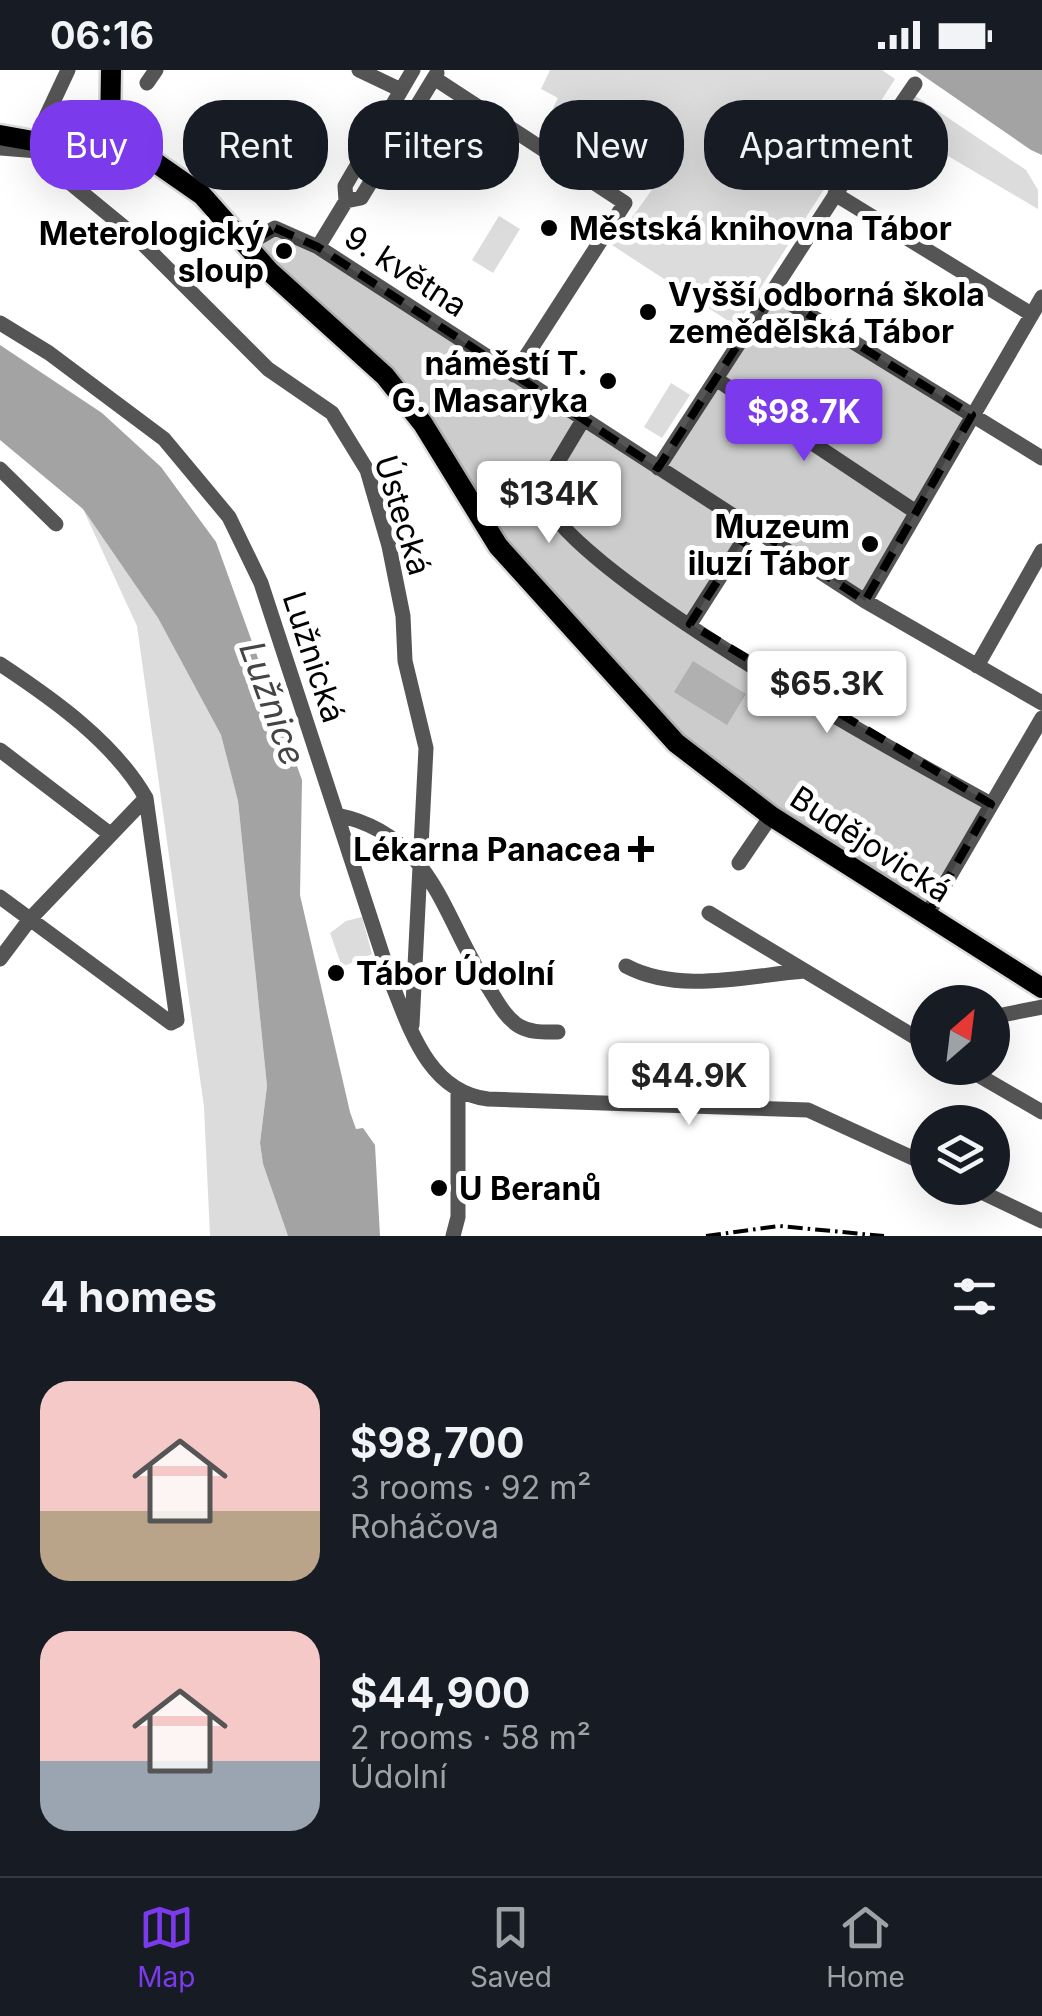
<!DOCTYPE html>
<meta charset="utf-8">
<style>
body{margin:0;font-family:Inter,sans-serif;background:#242831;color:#f1f3f6;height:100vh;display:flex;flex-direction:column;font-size:38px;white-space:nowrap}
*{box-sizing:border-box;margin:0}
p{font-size:32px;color:#9ea1a6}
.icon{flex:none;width:55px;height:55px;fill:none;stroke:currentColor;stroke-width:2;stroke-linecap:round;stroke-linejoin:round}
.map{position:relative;height:1166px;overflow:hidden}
.drawer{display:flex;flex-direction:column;background:#171b24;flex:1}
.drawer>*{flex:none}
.guide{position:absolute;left:30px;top:30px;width:982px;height:90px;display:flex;gap:20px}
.needle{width:65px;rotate:28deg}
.buttons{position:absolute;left:910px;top:915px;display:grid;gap:20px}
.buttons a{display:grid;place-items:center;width:100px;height:100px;border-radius:50%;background:#171b24;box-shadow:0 10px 40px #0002;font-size:50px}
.price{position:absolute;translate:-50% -85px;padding:0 22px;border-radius:10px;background:#fff;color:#222;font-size:32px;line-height:65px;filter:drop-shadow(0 2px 5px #0008)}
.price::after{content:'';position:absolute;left:50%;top:60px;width:30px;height:22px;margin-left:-15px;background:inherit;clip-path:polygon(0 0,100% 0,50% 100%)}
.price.current{background:#7c3aed;color:#fff}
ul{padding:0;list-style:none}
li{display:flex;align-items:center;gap:30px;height:250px;padding:0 40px}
li span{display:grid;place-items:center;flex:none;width:280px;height:200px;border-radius:30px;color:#555}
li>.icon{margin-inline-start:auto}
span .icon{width:120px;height:120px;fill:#fffc;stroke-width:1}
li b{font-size:42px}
h2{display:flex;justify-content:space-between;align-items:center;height:120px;padding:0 40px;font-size:42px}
.pill{padding:0 35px;border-radius:40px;background:#171b24;box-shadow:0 10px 40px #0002;font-size:35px;line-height:90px}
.pill.current{background:#7c3aed;color:#fff}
.status{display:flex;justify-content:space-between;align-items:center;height:70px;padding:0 50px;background:#171b24;direction:ltr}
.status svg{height:28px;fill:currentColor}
.menu{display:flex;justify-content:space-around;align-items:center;height:140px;border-top:2px solid #363941;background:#171b24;font-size:28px;color:#9ea1a6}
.menu a{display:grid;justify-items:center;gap:5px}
.menu .current{color:#7c3aed}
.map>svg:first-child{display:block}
.green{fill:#dcdcdc}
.water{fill:#a3a3a3}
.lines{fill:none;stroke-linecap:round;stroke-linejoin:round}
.major-casing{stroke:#dbdbdb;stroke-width:25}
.minor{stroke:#555;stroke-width:15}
.major{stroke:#000;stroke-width:20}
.rail{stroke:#000;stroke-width:4;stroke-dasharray:15 5 2.5 5;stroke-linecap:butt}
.marked{fill:#000;fill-opacity:0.2;stroke:#000;stroke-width:8;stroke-dasharray:20 12;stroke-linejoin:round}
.poi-dot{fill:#000;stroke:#fff;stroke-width:4}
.labels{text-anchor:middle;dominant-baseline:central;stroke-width:10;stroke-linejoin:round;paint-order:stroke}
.poi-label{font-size:32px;font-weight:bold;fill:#000;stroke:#fff;text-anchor:start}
.street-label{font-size:32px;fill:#000;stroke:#fff}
.water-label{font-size:35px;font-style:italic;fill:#444;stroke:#fff}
</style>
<div class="status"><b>06:16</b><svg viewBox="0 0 49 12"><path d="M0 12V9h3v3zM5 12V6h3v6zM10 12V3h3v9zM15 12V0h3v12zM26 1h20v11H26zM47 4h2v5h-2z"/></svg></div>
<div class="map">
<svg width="1042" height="1166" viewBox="0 0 1042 1166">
<rect width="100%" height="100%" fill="#fff"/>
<path class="green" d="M550 0H882L895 9 736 256 612 175 659 110 552 40 558 28 541 19Z
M911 23 1026 100 1038 120V139L892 53Z
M499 146 520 159 493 203 472 190Z
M671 313 690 325 662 368 644 357Z
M83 439 158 548 221 665 238 731 267 1016 260 1073 263 1094 288 1166H210L204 1037 137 556Z
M693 591 746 624 727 655 674 622Z
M362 847 372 884 342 897 330 863 346 851Z"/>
<path class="water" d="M915 0H1042V85L1031 80Z
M0 275 102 343 161 397 216 472 302 710 300 825 350 1042 356 1059 363 1058 375 1075 380 1166H288L263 1094 260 1073 267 1016 238 731 221 665 158 548 83 439 0 370Z"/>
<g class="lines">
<defs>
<path id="major" d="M111 0 110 61 202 125 270 202 385 306 423 354 498 476 676 673 771 746 1042 918
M0 65 33 71 110 61"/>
</defs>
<use href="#major" class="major-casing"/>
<path class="minor" d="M68 0 45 49 58 103 136 167 268 299 332 343 367 400 389 476 403 546 405 591 426 678 412 955
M359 0 401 20
M434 8 625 133 514 305
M147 13 156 0
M0 78 51 82
M835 124 1031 244
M346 131 361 128 437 3
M246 175 275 158 318 177 865 531 1042 633
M318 177 346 131 345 116 413 0
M772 222 1042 388
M0 253 49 283 164 369 229 447 261 513 392 914C411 962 430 1022 488 1029L808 1040 928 1095
M716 309 916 442
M583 350 541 420C550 494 914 692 991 734
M658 398 880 56 889 52 915 14
M0 399 56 454
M865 531 1042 227
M690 554 752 457
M0 594C53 629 114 672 146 728L177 950 171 953 0 827
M977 596 1042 481
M0 680 110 764
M337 745C435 765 443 851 490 920 498 933 506 948 519 956 531 963 544 962 558 962
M739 793 771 746
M709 843 928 975
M927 845 1042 648
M0 889 30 849 146 728
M626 896C679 924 746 906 804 901
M992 947 1042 937
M966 998 1042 1042
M973 1118 1042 1151
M453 1166 458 1147V1021"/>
<use href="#major" class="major"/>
<path class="rail" d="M706 1166 779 1156 884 1166"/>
</g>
<path class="marked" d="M275 158 318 177 658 398 772 222 972 345 865 531 752 457 690 554 991 734 927 845 752 733 651 648 498 476 385 306 246 175Z"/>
<g class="poi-dot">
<circle cx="549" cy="158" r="10"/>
<circle cx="284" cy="181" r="10"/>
<circle cx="648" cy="242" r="10"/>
<circle cx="608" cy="311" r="10"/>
<circle cx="870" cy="474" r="10"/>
<path d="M636 764h10v10h10v10h-10v10h-10v-10h-10v-10h10z"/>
<circle cx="336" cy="903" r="10"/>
<circle cx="439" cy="1118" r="10"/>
</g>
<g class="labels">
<g class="poi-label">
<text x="569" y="158">Městská knihovna Tábor</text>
<text x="264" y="163" text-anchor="end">Meterologický<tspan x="264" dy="37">sloup</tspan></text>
<text x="668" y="224">Vyšší odborná škola<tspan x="668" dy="37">zemědělská Tábor</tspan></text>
<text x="588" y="293" text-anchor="end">náměstí T.<tspan x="588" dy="37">G. Masaryka</tspan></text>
<text x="850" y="456" text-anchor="end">Muzeum<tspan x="850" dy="37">iluzí Tábor</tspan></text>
<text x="621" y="779" text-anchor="end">Lékarna Panacea</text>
<text x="356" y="903">Tábor Údolní</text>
<text x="459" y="1118">U Beranů</text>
</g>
<g class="street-label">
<text transform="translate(406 201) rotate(33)">9. května</text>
<text transform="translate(403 445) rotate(73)">Ústecká</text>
<text transform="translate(314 587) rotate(72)">Lužnická</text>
<text transform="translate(871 774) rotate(33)">Budějovická</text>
</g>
<g class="water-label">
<text transform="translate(273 633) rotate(70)">Lužnice</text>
</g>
</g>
</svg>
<div class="buttons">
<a><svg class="needle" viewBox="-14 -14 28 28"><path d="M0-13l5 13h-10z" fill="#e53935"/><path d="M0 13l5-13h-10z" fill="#9ea1a6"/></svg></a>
<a><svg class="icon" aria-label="layers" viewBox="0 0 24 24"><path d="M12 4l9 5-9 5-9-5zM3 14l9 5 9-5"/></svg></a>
</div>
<b class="price current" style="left:804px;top:394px">$98.7K</b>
<b class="price" style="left:549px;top:476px">$134K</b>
<b class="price" style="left:827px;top:666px">$65.3K</b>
<b class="price" style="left:689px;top:1058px">$44.9K</b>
<div class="guide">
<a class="pill current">Buy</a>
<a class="pill">Rent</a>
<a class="pill">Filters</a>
<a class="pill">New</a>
<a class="pill">Apartment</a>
</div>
</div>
<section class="drawer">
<h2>4 homes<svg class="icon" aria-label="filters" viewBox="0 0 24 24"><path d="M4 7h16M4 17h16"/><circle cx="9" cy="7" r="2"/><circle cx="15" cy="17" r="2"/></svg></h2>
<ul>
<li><span style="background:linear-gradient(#f6c9c9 65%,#b9a48a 0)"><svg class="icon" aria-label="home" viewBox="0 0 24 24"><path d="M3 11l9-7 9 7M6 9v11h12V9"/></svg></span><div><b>$98,700</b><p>3 rooms · 92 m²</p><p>Roháčova</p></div></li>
<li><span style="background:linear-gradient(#f6c9c9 65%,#9aa5b1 0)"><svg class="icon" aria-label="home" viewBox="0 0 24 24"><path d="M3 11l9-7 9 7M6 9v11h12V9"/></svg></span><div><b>$44,900</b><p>2 rooms · 58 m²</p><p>Údolní</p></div></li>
</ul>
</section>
<nav class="menu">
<a class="current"><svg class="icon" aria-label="map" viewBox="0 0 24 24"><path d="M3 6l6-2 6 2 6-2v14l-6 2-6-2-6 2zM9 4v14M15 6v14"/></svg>Map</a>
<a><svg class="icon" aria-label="saved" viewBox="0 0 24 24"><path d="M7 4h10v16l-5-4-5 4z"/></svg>Saved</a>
<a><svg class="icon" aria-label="home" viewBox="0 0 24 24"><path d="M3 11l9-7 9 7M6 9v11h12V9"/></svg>Home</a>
</nav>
